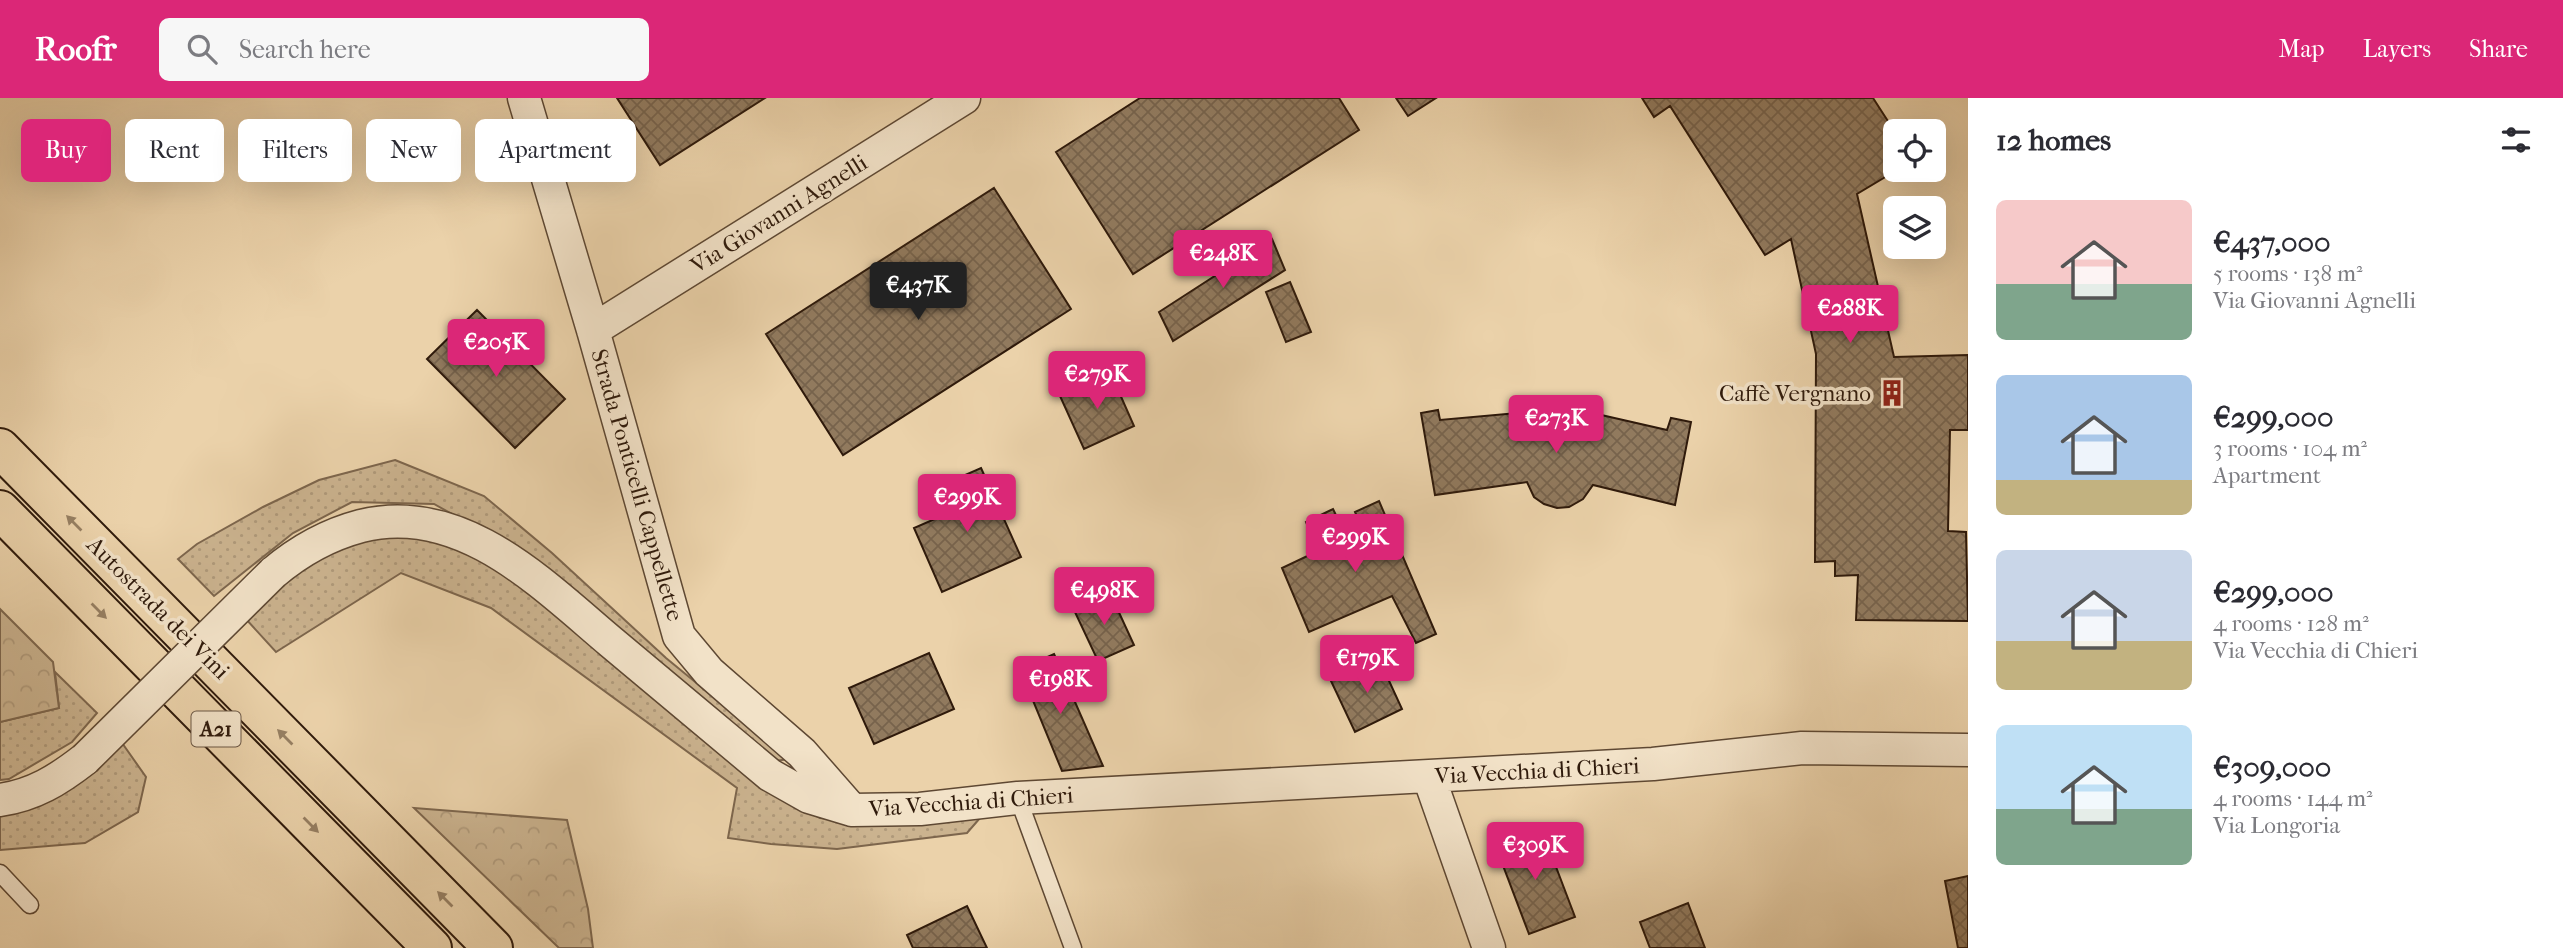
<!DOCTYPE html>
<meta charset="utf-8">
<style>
body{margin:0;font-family:"IM FELL French Canon",serif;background:#f7f7f7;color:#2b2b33;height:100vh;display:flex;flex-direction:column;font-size:26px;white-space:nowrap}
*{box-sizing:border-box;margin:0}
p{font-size:23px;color:#7c7c81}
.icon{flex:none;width:38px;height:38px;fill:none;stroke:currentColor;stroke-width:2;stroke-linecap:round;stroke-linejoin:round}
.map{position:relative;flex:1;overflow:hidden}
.sheet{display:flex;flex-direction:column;background:#fff;width:595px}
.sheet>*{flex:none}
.banner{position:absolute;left:21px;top:21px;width:665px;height:63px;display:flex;gap:14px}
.controls{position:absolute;left:1883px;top:21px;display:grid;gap:14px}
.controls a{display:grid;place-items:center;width:63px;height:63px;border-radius:10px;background:#fff;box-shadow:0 7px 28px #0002;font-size:35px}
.price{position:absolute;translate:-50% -60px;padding:0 16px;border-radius:7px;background:#db2777;color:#fff;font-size:23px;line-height:46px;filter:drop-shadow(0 2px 4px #0008)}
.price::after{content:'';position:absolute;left:50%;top:42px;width:21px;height:16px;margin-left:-10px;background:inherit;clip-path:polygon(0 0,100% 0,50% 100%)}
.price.on{background:#222;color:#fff}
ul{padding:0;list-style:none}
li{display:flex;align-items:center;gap:21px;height:175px;padding:0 28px}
li span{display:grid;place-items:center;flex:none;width:196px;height:140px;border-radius:10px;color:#555}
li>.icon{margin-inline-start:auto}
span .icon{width:84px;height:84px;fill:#fffc;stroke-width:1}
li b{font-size:30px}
h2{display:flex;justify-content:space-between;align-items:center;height:84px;padding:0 28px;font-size:30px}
.tag{padding:0 24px;border-radius:10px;background:#fff;box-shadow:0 7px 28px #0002;font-size:24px;line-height:63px}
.tag.on{background:#db2777;color:#fff}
header{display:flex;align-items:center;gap:42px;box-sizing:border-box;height:98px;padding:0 35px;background:#db2777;color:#fff}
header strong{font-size:33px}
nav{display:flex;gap:38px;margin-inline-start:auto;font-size:24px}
.search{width:490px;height:63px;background:#f7f7f7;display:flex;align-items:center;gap:18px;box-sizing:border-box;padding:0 24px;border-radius:10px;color:#7c7c81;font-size:26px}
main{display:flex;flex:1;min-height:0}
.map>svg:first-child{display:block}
.grass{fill:url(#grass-dots);stroke:#7d664d;stroke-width:2}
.forest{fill:url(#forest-crowns);stroke:#7d664d;stroke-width:2}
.building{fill:url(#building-cross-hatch);stroke:#2f1a0b;stroke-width:2}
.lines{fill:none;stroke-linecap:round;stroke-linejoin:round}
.service-casing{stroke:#5e4833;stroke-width:19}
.minor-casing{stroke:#5e4833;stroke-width:35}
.motorway-casing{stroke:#2f1a0b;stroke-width:42}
.service{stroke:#f2e2c8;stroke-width:16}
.minor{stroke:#f2e2c8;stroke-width:32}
.motorway{stroke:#ebd2aa;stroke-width:38}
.minor-bridge-casing{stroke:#5e4833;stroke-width:35;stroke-linecap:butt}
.minor-bridge{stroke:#f2e2c8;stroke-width:32}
.oneway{fill:#967f62}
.labels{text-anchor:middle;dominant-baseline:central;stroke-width:7;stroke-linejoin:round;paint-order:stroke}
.shield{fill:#f2e2c8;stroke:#6a5644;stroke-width:2}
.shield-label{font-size:21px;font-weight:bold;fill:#2f1a0b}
.street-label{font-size:23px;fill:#2f1a0b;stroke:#f2e2c8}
.poi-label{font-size:23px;fill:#2f1a0b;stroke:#f2e2c8;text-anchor:end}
</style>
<header>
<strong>Roofr</strong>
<div class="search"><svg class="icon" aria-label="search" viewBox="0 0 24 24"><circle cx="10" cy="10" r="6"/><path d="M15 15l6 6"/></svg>Search here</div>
<nav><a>Map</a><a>Layers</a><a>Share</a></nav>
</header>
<main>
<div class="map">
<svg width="1968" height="850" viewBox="0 0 1968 850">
<defs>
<pattern id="grass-dots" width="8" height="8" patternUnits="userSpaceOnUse" patternTransform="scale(1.75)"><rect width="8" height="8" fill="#cbb38f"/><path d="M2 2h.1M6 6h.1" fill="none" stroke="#af997a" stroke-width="1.8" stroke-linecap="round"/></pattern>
<pattern id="forest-crowns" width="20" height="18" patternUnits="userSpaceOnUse" patternTransform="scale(1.75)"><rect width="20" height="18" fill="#cbb38f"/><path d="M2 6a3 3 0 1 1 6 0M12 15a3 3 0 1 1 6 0" fill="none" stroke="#af997a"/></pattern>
<pattern id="building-cross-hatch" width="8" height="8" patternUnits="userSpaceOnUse" patternTransform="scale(1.75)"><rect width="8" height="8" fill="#917a5e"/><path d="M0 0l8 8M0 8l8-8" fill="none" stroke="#77634c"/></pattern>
</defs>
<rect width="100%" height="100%" fill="#ebd2aa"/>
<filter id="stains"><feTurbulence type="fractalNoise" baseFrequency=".00286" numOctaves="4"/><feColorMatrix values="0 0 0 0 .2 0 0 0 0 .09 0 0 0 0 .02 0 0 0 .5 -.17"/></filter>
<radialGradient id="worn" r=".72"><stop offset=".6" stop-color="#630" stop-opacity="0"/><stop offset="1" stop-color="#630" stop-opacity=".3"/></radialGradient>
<path class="grass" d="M395 362 484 398 552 455 666 560 789 661 775 663 508 447 434 406 352 404 293 435 214 498 178 461 197 446 263 409 319 382Z
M424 436 487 464 539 502 750 680 820 720 876 725 980 720 967 735 837 751 771 746 728 740 737 690 491 510 401 475 276 554 245 520 309 463 354 440Z
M55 574 97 615 72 644 9 681 0 682V624L59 610Z
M120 642 146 679 138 714 85 745 0 752V713Z"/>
<path class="forest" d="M0 511 53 564 59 610 0 624Z
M414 710 567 722 588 811 593 850H559Z"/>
<path class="building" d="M617 0H765L660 67Z
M1140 0H1339L1359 32 1133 176 1056 54Z
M1396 0H1436L1408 18Z
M1642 0H1873L1895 34 1897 72 1857 96 1894 259 1968 257V332H1950L1948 433 1966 434 1968 523 1856 522 1858 477 1835 478V463L1815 464 1816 256 1791 141 1765 157 1670 8 1654 19Z
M994 90 1071 211 843 357 766 236Z
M1272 141 1285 172 1173 243 1159 214Z
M1290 184 1311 234 1286 244 1266 194Z
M477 212 565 301 515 350 427 261Z
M1111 276 1134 328 1084 351 1060 298Z
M1438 312 1440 322 1528 314 1597 316 1667 332 1671 320 1691 324 1675 407 1593 387 1583 401 1569 409 1557 410 1544 406 1534 399 1527 384 1435 397 1421 315Z
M981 370 1021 459 942 494 914 430 951 414 940 388Z
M1379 403 1436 536 1416 545 1392 498 1309 534 1282 470 1318 453 1306 424 1333 411 1348 442 1364 434 1355 414Z
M1110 495 1134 547 1098 563 1074 512Z
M929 555 954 611 874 646 849 590Z
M1054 556 1103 668 1062 673 1020 571Z
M1379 561 1402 611 1355 634 1331 583Z
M1542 732 1575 819 1529 836 1496 749Z
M1968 778V850H1958L1945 783Z
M1688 805 1705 850H1650L1640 824Z
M967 808 987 850H913L907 837Z"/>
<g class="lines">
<defs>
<path id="service" d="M1018 700 1073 850
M0 775 30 807"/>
<path id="minor" d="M524 0 593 232 679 538 709 574 802 655 852 712
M593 232 964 0
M273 475C300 452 327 437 361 428 461 403 541 485 611 544 664 588 717 633 770 677L809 699 852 712 920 711 1018 700 1653 666 1802 650 1968 652
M1429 679 1489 850
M0 702C34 697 58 682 85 661"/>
<path id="motorway" d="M0 350 493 850
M0 412 432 850"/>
</defs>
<use href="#service" class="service-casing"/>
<use href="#minor" class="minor-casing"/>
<use href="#motorway" class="motorway-casing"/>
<use href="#service" class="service"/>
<use href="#minor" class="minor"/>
<use href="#motorway" class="motorway"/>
<defs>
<path id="minor-bridge" d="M85 661 273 475"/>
</defs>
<use href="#minor-bridge" class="minor-bridge-casing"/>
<use href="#minor-bridge" class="minor-bridge"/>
</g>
<defs><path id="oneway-solid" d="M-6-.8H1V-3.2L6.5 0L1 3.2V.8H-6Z" transform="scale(1.75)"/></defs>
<g class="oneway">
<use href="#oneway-solid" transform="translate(74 425) rotate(-135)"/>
<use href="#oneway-solid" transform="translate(99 513) rotate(45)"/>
<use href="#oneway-solid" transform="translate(285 639) rotate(-135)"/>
<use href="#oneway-solid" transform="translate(311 727) rotate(45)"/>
<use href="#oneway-solid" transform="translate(445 801) rotate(-135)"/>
</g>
<defs>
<symbol id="building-bare" viewBox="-9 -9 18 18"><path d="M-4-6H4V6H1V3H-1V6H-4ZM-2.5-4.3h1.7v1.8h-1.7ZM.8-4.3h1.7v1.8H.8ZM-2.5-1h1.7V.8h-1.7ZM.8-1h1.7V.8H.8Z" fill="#8f2418" stroke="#f2e2c8" stroke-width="2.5" paint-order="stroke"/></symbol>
</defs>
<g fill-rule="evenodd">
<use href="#building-bare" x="1873" y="276" width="38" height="38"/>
</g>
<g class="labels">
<rect class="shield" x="191.5" y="613.5" width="49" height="35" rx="5"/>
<g class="shield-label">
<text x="216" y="631">A21</text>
</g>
<g class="street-label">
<text transform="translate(779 116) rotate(-32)">Via Giovanni Agnelli</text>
<text transform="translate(637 387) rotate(74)">Strada Ponticelli Cappellette</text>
<text transform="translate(158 510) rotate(45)">Autostrada dei Vini</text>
<text transform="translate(1537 673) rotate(-3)">Via Vecchia di Chieri</text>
<text transform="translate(971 704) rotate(-4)">Via Vecchia di Chieri</text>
</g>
<g class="poi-label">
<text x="1871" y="295">Caffè Vergnano</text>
</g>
</g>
<rect width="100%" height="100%" filter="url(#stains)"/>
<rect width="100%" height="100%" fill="url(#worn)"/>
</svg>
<div class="controls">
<a><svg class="icon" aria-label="locate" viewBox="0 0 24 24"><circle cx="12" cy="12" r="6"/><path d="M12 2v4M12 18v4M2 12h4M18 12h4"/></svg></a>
<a><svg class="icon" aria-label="layers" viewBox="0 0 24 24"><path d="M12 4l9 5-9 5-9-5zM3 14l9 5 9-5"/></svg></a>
</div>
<b class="price" style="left:1223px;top:192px">€248K</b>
<b class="price on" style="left:918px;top:224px">€437K</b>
<b class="price" style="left:1850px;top:247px">€288K</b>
<b class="price" style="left:496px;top:281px">€205K</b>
<b class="price" style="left:1097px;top:313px">€279K</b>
<b class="price" style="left:1556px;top:357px">€273K</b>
<b class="price" style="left:967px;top:436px">€299K</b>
<b class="price" style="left:1355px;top:476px">€299K</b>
<b class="price" style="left:1104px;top:529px">€498K</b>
<b class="price" style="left:1367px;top:597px">€179K</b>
<b class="price" style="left:1060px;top:618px">€198K</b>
<b class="price" style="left:1535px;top:784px">€309K</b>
<div class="banner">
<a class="tag on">Buy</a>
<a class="tag">Rent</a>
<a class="tag">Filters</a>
<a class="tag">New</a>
<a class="tag">Apartment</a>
</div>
</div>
<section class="sheet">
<h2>12 homes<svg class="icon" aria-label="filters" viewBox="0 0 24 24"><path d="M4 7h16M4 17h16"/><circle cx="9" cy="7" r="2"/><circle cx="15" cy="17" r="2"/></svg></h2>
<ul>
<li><span style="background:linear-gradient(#f6c9c9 60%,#7fa58c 0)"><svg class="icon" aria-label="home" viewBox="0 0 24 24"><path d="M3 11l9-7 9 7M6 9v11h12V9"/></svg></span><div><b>€437,000</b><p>5 rooms · 138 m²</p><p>Via Giovanni Agnelli</p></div></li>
<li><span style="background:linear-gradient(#a9c7e8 75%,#c2b280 0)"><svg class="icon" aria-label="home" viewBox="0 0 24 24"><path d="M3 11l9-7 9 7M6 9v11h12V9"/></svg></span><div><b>€299,000</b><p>3 rooms · 104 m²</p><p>Apartment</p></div></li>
<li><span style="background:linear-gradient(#c9d6e8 65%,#c2b280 0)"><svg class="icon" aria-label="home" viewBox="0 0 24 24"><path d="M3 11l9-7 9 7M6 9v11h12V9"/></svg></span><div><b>€299,000</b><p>4 rooms · 128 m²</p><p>Via Vecchia di Chieri</p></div></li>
<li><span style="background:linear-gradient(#bfe0f5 60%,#7fa58c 0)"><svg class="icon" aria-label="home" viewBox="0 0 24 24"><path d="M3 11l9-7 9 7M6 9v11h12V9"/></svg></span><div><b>€309,000</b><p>4 rooms · 144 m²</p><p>Via Longoria</p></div></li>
</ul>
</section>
</main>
